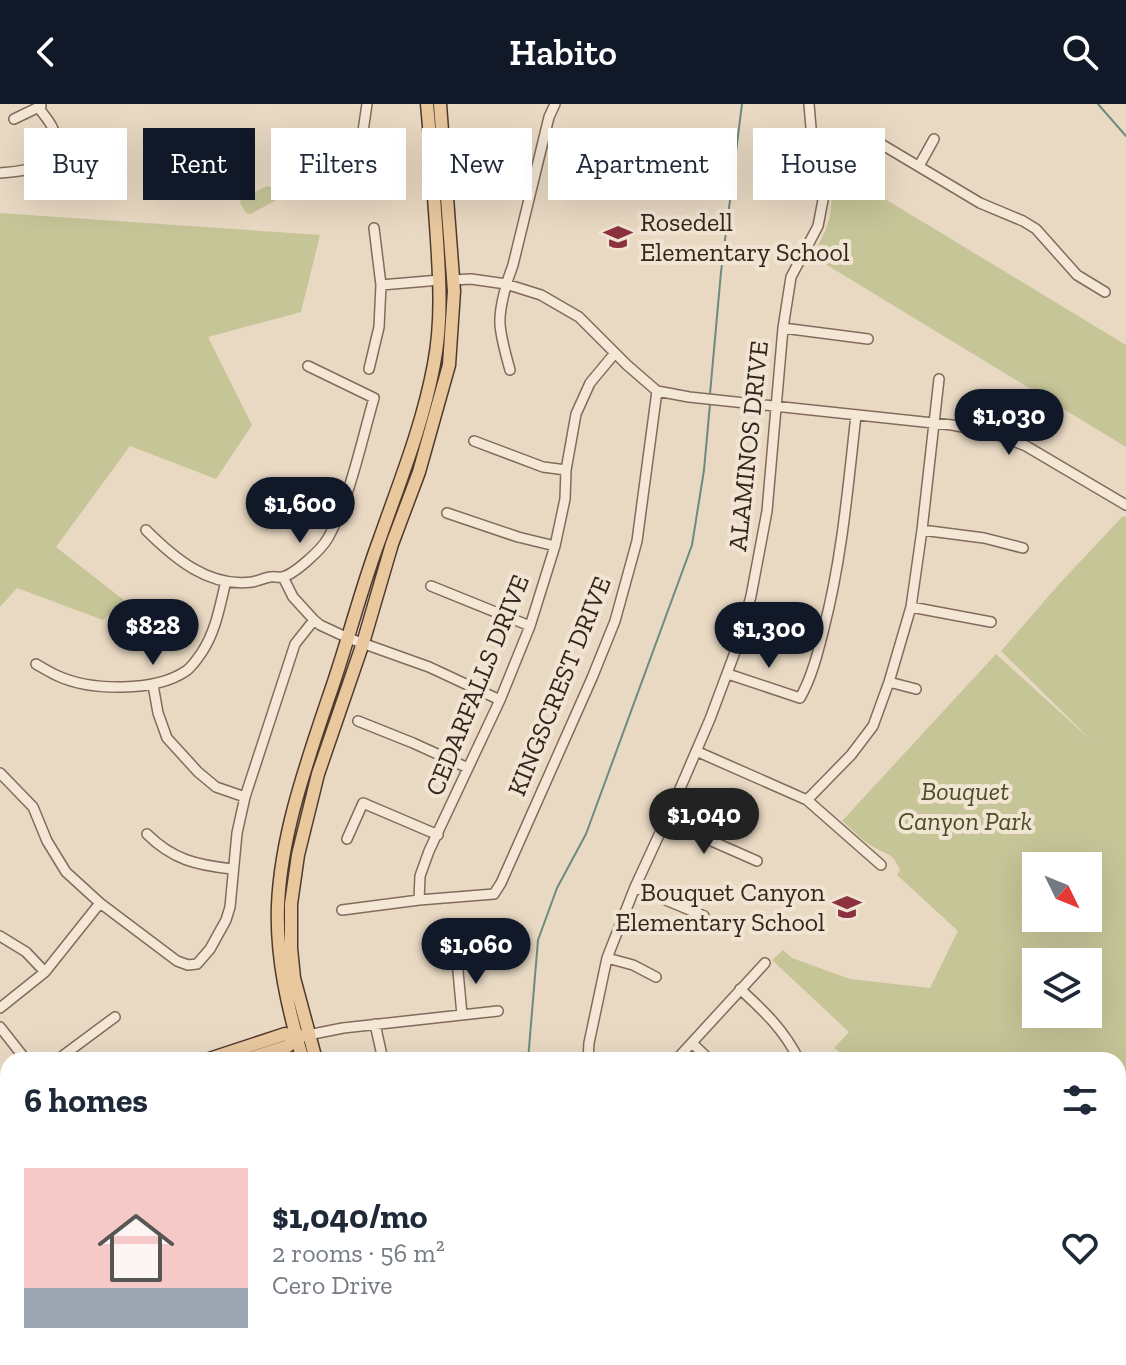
<!DOCTYPE html>
<meta charset="utf-8">
<style>
body{margin:0;font-family:"Zilla Slab",serif;background:#f2f2f3;color:#1f2937;height:100vh;display:flex;flex-direction:column;font-size:30px;white-space:nowrap}
*{box-sizing:border-box;margin:0}
p{font-size:26px;color:#747a83}
.icon{flex:none;width:44px;height:44px;fill:none;stroke:currentColor;stroke-width:2;stroke-linecap:round;stroke-linejoin:round}
.map{position:relative;flex:1;overflow:hidden}
.side{position:absolute;left:0px;top:948px;width:1126px;height:314px;display:flex;flex-direction:column;background:#fff;border-radius:24px 24px 0 0;box-shadow:0 8px 32px #0002}
.side>*{flex:none}
.banner{position:absolute;left:24px;top:24px;width:1078px;height:72px;display:flex;gap:16px}
.needle{width:52px;rotate:133deg}
.controls{position:absolute;left:1022px;top:748px;display:grid;gap:16px}
.controls a{display:grid;place-items:center;width:80px;height:80px;border-radius:0px;background:#fff;box-shadow:0 8px 32px #0002;font-size:40px}
.price{position:absolute;translate:-50% -68px;padding:0 18px;border-radius:28px;background:#111827;color:#fff;font-size:26px;line-height:52px;filter:drop-shadow(0 2px 4px #0008)}
.price::after{content:'';position:absolute;left:50%;top:48px;width:24px;height:18px;margin-left:-12px;background:inherit;clip-path:polygon(0 0,100% 0,50% 100%)}
.price.active{background:#222;color:#fff}
ul{padding:0;list-style:none}
li{display:flex;align-items:center;gap:24px;height:200px;padding:0 24px}
li+li{border-top:2px solid #e0e1e3}
li span{display:grid;place-items:center;flex:none;width:224px;height:160px;border-radius:0px;color:#555}
li>.icon{margin-inline-start:auto}
span .icon{width:96px;height:96px;fill:#fffc;stroke-width:1}
li b{font-size:34px}
h2{display:flex;justify-content:space-between;align-items:center;height:96px;padding:0 24px;font-size:34px}
.pill{padding:0 28px;border-radius:0px;background:#fff;box-shadow:0 8px 32px #0002;font-size:28px;line-height:72px}
.pill.active{background:#111827;color:#fff}
header{display:flex;justify-content:space-between;align-items:center;height:104px;padding:0 24px;background:#111827;color:#fff;font-size:36px;font-weight:600}
.map>svg:first-child{display:block}
.green{fill:#c6c598;fill-rule:evenodd}
.lines{fill:none;stroke-linecap:round;stroke-linejoin:round}
.stream{stroke:#6d8a7f;stroke-width:2}
.minor-casing{stroke:#826b5c;stroke-width:12}
.major-casing{stroke:#503a30;stroke-width:15}
.minor{stroke:#f5e7d6;stroke-width:9}
.major{stroke:#e9c89e;stroke-width:12}
.labels{text-anchor:middle;dominant-baseline:central;stroke-width:8;stroke-linejoin:round;paint-order:stroke}
.poi-label{font-size:26px;fill:#33261e;stroke:#f2e4d2;text-anchor:start}
.street-label{font-size:26px;fill:#33261e;stroke:#f2e4d2}
.park-label{font-size:26px;font-style:italic;fill:#494e27;stroke:#f2e4d2}
</style>
<header><svg class="icon" aria-label="back" viewBox="0 0 24 24"><path d="M15 5l-7 7 7 7"/></svg>Habito<svg class="icon" aria-label="search" viewBox="0 0 24 24"><circle cx="10" cy="10" r="6"/><path d="M15 15l6 6"/></svg></header>
<div class="map">
<svg width="1126" height="1261" viewBox="0 0 1126 1261">
<rect width="100%" height="100%" fill="#e9d9c3"/>
<path class="green" d="M79 37 83 40 91 65 88 71 77 75 72 71 65 45 67 41Z
M829 61 1126 241V343L812 152C835 113 833 105 829 61Z
M267 82 271 83 276 94 275 97 250 110 246 109 240 99 241 95Z
M0 109 320 131 301 208 208 233 252 321 216 375 130 342 56 443 125 497 103 516 17 484 0 503Z
M1126 412V1234L1118 1232V956H851L834 944 849 928 772 856 783 846 792 854 850 875 930 884 958 827 897 771 900 766C892 747 887 752 872 742 861 736 852 725 842 717L996 550 1092 637 1001 547 1060 479 1122 413ZM1036 762H1088V814H1036ZM1036 858H1088V910H1036Z"/>
<g class="lines">
<path class="stream" d="M1098 0 1126 32
M710 290 721 168 742 0
M528 956 538 836 557 784 586 730 692 441 704 366 710 300
M585 1254 588 1261"/>
<defs>
<path id="minor" d="M14 15 41 2
M812 36 857 32 881 40 980 99 1023 117 1036 125 1077 171 1105 188
M919 62 934 35
M347 63 362 34 367 0
M0 69C20 67 47 67 54 43 56 37 56 30 53 25 50 17 43 10 38 3
M453 176 471 175 506 180 541 191 579 213 627 261 657 287 689 293 952 321 990 328 1026 342 1126 401
M381 181 440 176
M783 224 868 235
M369 265 379 223 381 181 374 124
M510 266C506 251 501 235 500 220 499 204 507 176 513 161L549 13 555 0
M474 337 543 363 566 366
M447 409 518 433 555 442
M146 426C174 454 209 484 252 478 258 477 264 474 270 473 274 472 278 474 282 473 294 471 322 445 328 434 350 394 361 339 374 294L308 262
M922 426 984 434 1023 444
M283 473 293 493 314 516 320 521 348 534 429 563 500 596
M431 482 530 522
M911 503 991 518
M36 560C43 564 51 569 58 572 91 587 155 588 186 567 192 563 198 554 202 548 216 527 220 501 226 477
M728 570 800 594C812 573 818 548 824 524 842 454 848 383 856 311
M889 578 916 585
M153 581 158 609 167 634 198 668 216 683 245 693
M358 617 413 639 468 664
M696 647 807 696 881 761
M0 669 33 703 47 737 66 768 100 799 177 857 188 861 197 860 210 845 226 816 230 803 237 729 245 693 295 540 314 516
M807 696 851 651 873 622 889 578 911 503 922 426 939 275
M666 717 757 757
M147 730C173 756 197 761 232 765
M347 735 363 699 438 731
M635 783 704 812
M419 796 420 772 429 747 500 596 530 522 555 442 565 395 566 366 576 310 590 279 615 249
M342 806 419 796 494 790 501 779 592 574 615 517 637 437 657 287
M0 832 26 848 45 868
M607 854 633 861 656 873
M457 856 462 911
M740 885C765 908 784 926 799 956
M0 904 45 868 100 799
M375 920 383 956
M0 923 26 956
M308 931 343 924 498 907
M692 939 710 956
M57 956 115 913
M588 956 589 939 607 854 635 783 676 694 710 615 738 540 751 492 767 407 783 224 791 173 818 122 823 96 812 36 809 0
M676 956 765 859
M0 1000 8 993
M0 1165 8 1160
M662 1254 666 1261
M756 1254 763 1261
M1071 1254 1082 1261
M40 1261 43 1254
M852 1261 859 1254
M979 1261 987 1254"/>
<path id="major" d="M206 956 285 930 296 934 302 932
M245 956 288 942 296 934
M303 956C288 905 276 854 278 801 281 731 306 661 328 595 347 542 360 487 380 434 400 377 423 320 434 260 443 214 439 167 436 121 433 81 431 40 427 0
M316 956 294 874 291 844V800L298 751 318 670 363 539 392 440 419 368 449 261 454 187 440 0
M0 1083 8 1077
M0 1097 8 1091
M398 1254 400 1261"/>
</defs>
<use href="#minor" class="minor-casing"/>
<use href="#major" class="major-casing"/>
<use href="#minor" class="minor"/>
<use href="#major" class="major"/>
</g>
<defs>
<symbol id="school-bare" viewBox="-9 -9 18 18"><path d="M0-5L7-2L0 1L-7-2ZM-4 1L0 2.5L4 1V4Q0 6-4 4Z" fill="#8b323e" stroke="#f2e4d2" stroke-width="2.5" paint-order="stroke"/></symbol>
</defs>
<g fill-rule="evenodd">
<use href="#school-bare" x="598" y="113" width="40" height="40"/>
<use href="#school-bare" x="827" y="783" width="40" height="40"/>
</g>
<g class="labels">
<g class="poi-label">
<text x="640" y="118">Rosedell<tspan x="640" dy="30">Elementary School</tspan></text>
<text x="825" y="788" text-anchor="end">Bouquet Canyon<tspan x="825" dy="30">Elementary School</tspan></text>
</g>
<g class="street-label">
<text transform="translate(748 342) rotate(-84)">ALAMINOS DRIVE</text>
<text transform="translate(477 581) rotate(-68)">CEDARFALLS DRIVE</text>
<text transform="translate(559 582) rotate(-68)">KINGSCREST DRIVE</text>
</g>
<g class="park-label">
<text x="965" y="687">Bouquet<tspan x="965" dy="30">Canyon Park</tspan></text>
</g>
</g>
</svg>
<div class="controls">
<a><svg class="needle" viewBox="-14 -14 28 28"><path d="M0-13l5 13h-10z" fill="#e53935"/><path d="M0 13l5-13h-10z" fill="#747a83"/></svg></a>
<a><svg class="icon" aria-label="layers" viewBox="0 0 24 24"><path d="M12 4l9 5-9 5-9-5zM3 14l9 5 9-5"/></svg></a>
</div>
<b class="price" style="left:1009px;top:353px">$1,030</b>
<b class="price" style="left:300px;top:441px">$1,600</b>
<b class="price" style="left:153px;top:563px">$828</b>
<b class="price" style="left:769px;top:566px">$1,300</b>
<b class="price active" style="left:704px;top:752px">$1,040</b>
<b class="price" style="left:476px;top:882px">$1,060</b>
<div class="banner">
<a class="pill">Buy</a>
<a class="pill active">Rent</a>
<a class="pill">Filters</a>
<a class="pill">New</a>
<a class="pill">Apartment</a>
<a class="pill">House</a>
</div>
<section class="side">
<h2>6 homes<svg class="icon" aria-label="filters" viewBox="0 0 24 24"><path d="M4 7h16M4 17h16"/><circle cx="9" cy="7" r="2"/><circle cx="15" cy="17" r="2"/></svg></h2>
<ul>
<li><span style="background:linear-gradient(#f6c9c9 75%,#9aa5b1 0)"><svg class="icon" aria-label="home" viewBox="0 0 24 24"><path d="M3 11l9-7 9 7M6 9v11h12V9"/></svg></span><div><b>$1,040/mo</b><p>2 rooms · 56 m²</p><p>Cero Drive</p></div><svg class="icon" aria-label="heart" viewBox="0 0 24 24"><path d="M12 20l-8-8c-3-5 5-10 8-4 3-6 11-1 8 4z"/></svg></li>
</ul>
</section>
</div>
